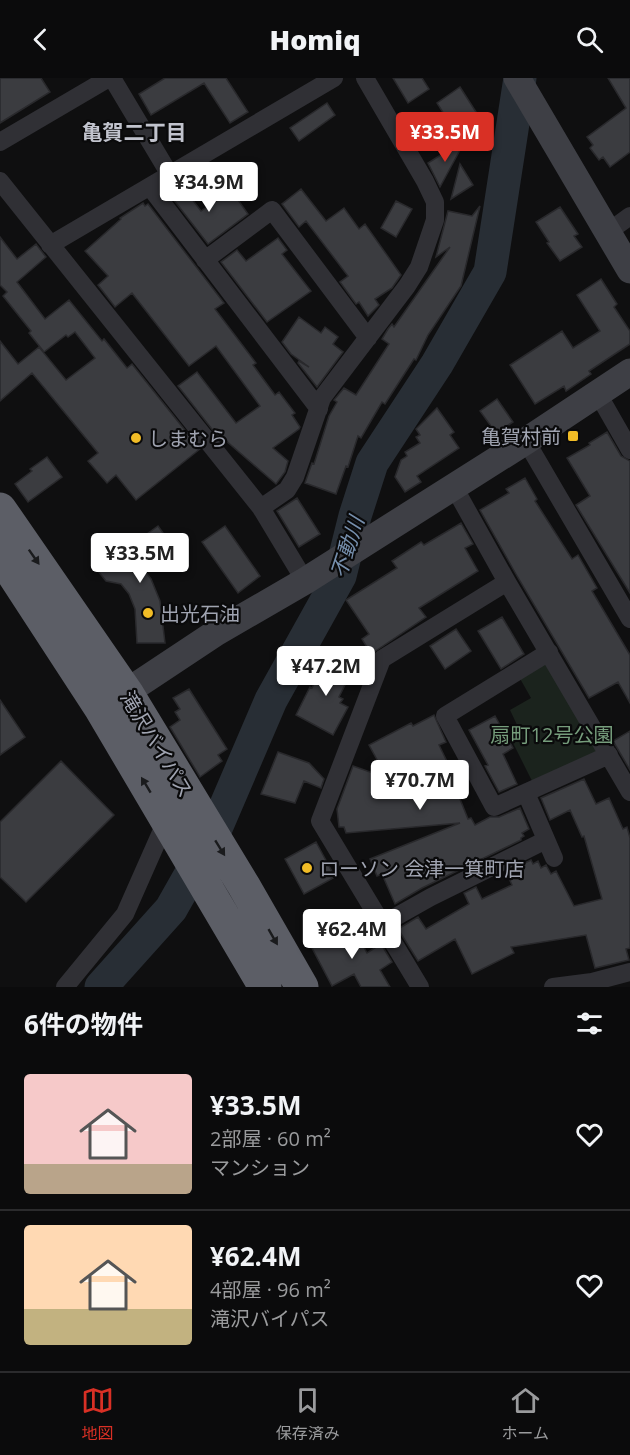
<!DOCTYPE html>
<html lang="ja">
<meta charset="utf-8">
<style>
body{margin:0;font-family:"Open Sans","Noto Sans JP",sans-serif;background:#19191a;color:#f1f3f6;height:100vh;display:flex;flex-direction:column;font-size:22px;white-space:nowrap}
*{box-sizing:border-box;margin:0}
p{font-size:20px;color:#9a9b9d}
.icon{flex:none;width:33px;height:33px;fill:none;stroke:currentColor;stroke-width:2;stroke-linecap:round;stroke-linejoin:round}
.map{position:relative;height:909px;overflow:hidden}
.side{display:flex;flex-direction:column;background:#0b0b0c;flex:1}
.side>*{flex:none}
.price{position:absolute;translate:-50% -51px;padding:0 14px;border-radius:6px;background:#fff;color:#222;font-size:20px;line-height:39px;filter:drop-shadow(0 2px 3px #0008)}
.price::after{content:'';position:absolute;left:50%;top:36px;width:18px;height:14px;margin-left:-9px;background:inherit;clip-path:polygon(0 0,100% 0,50% 100%)}
.price.on{background:#d93025;color:#fff}
ul{padding:0;list-style:none}
li{display:flex;align-items:center;gap:18px;height:150px;padding:0 24px}
li+li{border-top:2px solid #2b2b2d}
li span{display:grid;place-items:center;flex:none;width:168px;height:120px;border-radius:6px;color:#555}
li>.icon{margin-inline-start:auto}
span .icon{width:72px;height:72px;fill:#fffc;stroke-width:1}
li b{font-size:26px}
h2{display:flex;justify-content:space-between;align-items:center;height:72px;padding:0 24px;font-size:26px}
header{display:flex;justify-content:space-between;align-items:center;height:78px;padding:0 24px;background:#0b0b0c;font-size:27px;font-weight:800}
.tabs{display:flex;justify-content:space-around;align-items:center;height:84px;border-top:2px solid #2b2b2d;background:#0b0b0c;font-size:16px;color:#9a9b9d}
.tabs a{display:grid;justify-items:center;gap:3px}
.tabs .on{color:#d93025}
.map>svg:first-child{display:block}
.green{fill:#1b231d}
.lines{fill:none;stroke-linecap:round;stroke-linejoin:round}
.river{stroke:#282e35;stroke-width:33}
.building{fill:#3b3c40;stroke:#29292c;stroke-width:1.5}
.street{stroke:#303035;stroke-width:18}
.secondary{stroke:#3e3f45;stroke-width:27}
.highway{stroke:#5c5e66;stroke-width:33}
.oneway{fill:#1a1b1d}
.poi-dot{fill:#f1bc26;stroke:#0a0a0b;stroke-width:2}
.labels{text-anchor:middle;dominant-baseline:central;stroke-width:4.5;stroke-linejoin:round;paint-order:stroke}
.poi-label{font-size:20px;fill:#a0a4b1;stroke:#0a0a0b;text-anchor:start}
.park-label{font-size:20px;fill:#769d7c;stroke:#0a0a0b}
.street-label{font-size:20px;fill:#a0a4b1;stroke:#0a0a0b}
.neighbourhood-label{font-size:21px;font-weight:bold;fill:#c1c3cd;stroke:#0a0a0b}
.water-label{font-size:21px;font-style:italic;fill:#768fad;stroke:#0a0a0b}
</style>
<header><svg class="icon" aria-label="back" viewBox="0 0 24 24"><path d="M15 5l-7 7 7 7"/></svg>Homiq<svg class="icon" aria-label="search" viewBox="0 0 24 24"><circle cx="10" cy="10" r="6"/><path d="M15 15l6 6"/></svg></header>
<div class="map">
<svg width="630" height="909" viewBox="0 0 630 909">
<rect width="100%" height="100%" fill="#0f0f10"/>
<path class="green" d="M548 579 600 672 533 705 508 655 518 649 510 632 531 620 518 597Z"/>
<g class="lines">
<path class="river" d="M101 909 171 831 214 755 271 622 340 498 355 438 372 385 437 286 490 194 520 0"/>
</g>
<path class="building" d="M0 0H41L50 14 0 45Z
M165 0H226L248 34 230 45 204 5 151 37 139 16Z
M393 0H422L429 11 408 25Z
M608 0H630V74L610 89 603 79 599 82 590 70 593 67 587 59 626 30Z
M460 9 485 48 461 63 437 25Z
M327 25 335 37 299 63 290 50Z
M466 61 440 109 428 85Z
M460 86 473 107 451 121Z
M179 104 201 133 231 112 248 136 208 166 166 112Z
M301 111 326 143 344 130 359 151 365 146 401 197 392 210 375 221 379 227 368 238 359 224 356 226 340 204 348 198 306 143 299 149 282 126Z
M396 123 412 131 396 159 381 150Z
M143 125 145 128 148 126 224 225 215 231 256 285 253 287 275 317 279 314 295 335 292 337 300 349 299 351 273 370 288 383 285 394 276 406 225 362 222 364 178 308 197 294 236 345 260 328 216 268 189 288 132 215 115 229 98 207 108 198 85 173 121 141 120 140Z
M480 128 461 208 428 257 416 282 414 281 385 326 382 324 361 360 358 358 348 389 346 388 336 416 305 405 312 385 314 386 329 338 337 324 334 322 344 310 356 317 389 266 382 261 388 251 392 246 394 249 450 169 436 179 448 133 472 138Z
M560 129 578 156 574 158 582 169 560 183 547 165 549 164 536 144Z
M0 159 17 181 36 166 46 179 17 204 45 241 69 222 102 263 104 261 127 290 132 286 200 371 136 422 116 397 107 405 88 383 98 375 32 295 0 323V263L18 286 39 269 66 302 95 280 75 254 68 259 66 257 44 274 29 255 31 253 3 218 7 214 0 207Z
M278 160 287 172 282 176 311 213 267 244 221 184 237 172 246 183Z
M601 201 617 226 614 229 630 253V266L589 293 591 296 566 313 564 308 535 326 510 287 562 253 573 270 600 253 577 217Z
M299 239 321 255 325 249 338 259 333 266 343 274 317 309 298 285 299 283 309 289 291 276 282 264Z
M497 321 513 344 496 355 480 333Z
M437 330 454 354 450 357 459 370 417 398 421 404 405 414 395 399 401 382 407 378 405 374 420 365 416 359 420 357 416 351Z
M607 354 621 378 630 383V515L576 427 590 418 567 380 590 367 589 365Z
M47 379 62 399 28 424 15 406 32 393 30 391Z
M525 400 537 421 535 423 572 481 578 477 597 510 592 513 630 577V625L618 604 589 620 517 498 480 432 509 415 506 411Z
M297 420 320 456 299 469 277 433Z
M461 445 473 466 465 470 478 493 419 530 426 539 371 576 362 561 369 556 346 522 397 490 392 483 421 464 424 467Z
M158 448 171 466 141 488 151 501 160 523 165 565H137L135 531 129 516 121 506 106 503 97 492Z
M225 448 260 498 238 515 202 464Z
M502 539 524 576 501 591 478 553Z
M456 551 471 573 445 591 430 568Z
M327 579 353 591 339 619 343 621 340 625 348 629 333 657 296 637 310 609 312 610Z
M189 611 227 671 218 677 222 683 200 699 170 649 180 642 175 634 180 631 173 620Z
M0 622 25 659 0 677Z
M434 637 446 664 439 667 455 700 452 701 468 741 471 740 475 747 490 739H499L520 730 529 751 522 755 524 758 521 760V762L422 810 395 826 382 796 377 798 370 781 460 745 346 755 344 749H339L337 731 353 688 387 700 369 667 411 645 413 648Z
M495 638 513 670 503 676 517 706 499 714 485 688 488 687 469 652Z
M630 653V692L613 663Z
M278 674 309 685 324 701 321 710 304 703 295 725 261 716Z
M61 683 114 737 26 824 0 799V744Z
M584 701 596 726 609 720 623 751 627 749 630 760V870L626 871 629 882 595 890 586 857 511 869 514 875 472 896 455 861 418 883 398 851 418 839 426 851 469 826 464 815 476 809 482 821 512 807 506 794 531 782 533 786 538 783 541 790 546 787 551 796 556 793 574 828 602 821 584 758 582 759 570 732 550 742 541 720Z
M316 764 335 799 304 816 285 781Z
M352 847 367 875 381 866 392 884 380 892 390 909H361L354 896 332 908 312 870Z"/>
<g class="lines">
<path class="street" d="M112 0 170 97
M0 64 109 0
M0 103 261 430 305 503
M150 109 319 331
M608 154 630 138
M50 167 334 0
M205 182 272 132 368 260
M598 316 630 372
M526 363 630 541
M454 409 507 504 630 714
M261 430 287 412 295 399 322 320 407 208 419 189 435 142V124L425 103 365 0
M549 574 445 638 494 729 609 677
M526 715 554 780
M383 846 431 819 546 762
M65 909 125 836 167 741
M420 909 320 743 382 581 507 504
M553 909 592 904 630 894"/>
<path class="secondary" d="M517 0 630 192
M110 625 217 554 305 503 526 363 630 294"/>
<path class="highway" d="M0 431 127 615 244 808 302 909
M0 476 101 631 265 909"/>
</g>
<defs><path id="oneway-solid" d="M-6-.8H1V-3.2L6.5 0L1 3.2V.8H-6Z" transform="scale(1.5)"/></defs>
<g class="oneway">
<use href="#oneway-solid" transform="translate(34 479) rotate(55)"/>
<use href="#oneway-solid" transform="translate(146 707) rotate(-121)"/>
<use href="#oneway-solid" transform="translate(220 770) rotate(58)"/>
<use href="#oneway-solid" transform="translate(273 859) rotate(60)"/>
</g>
<g class="poi-dot">
<rect x="567" y="352" width="12" height="12" rx="3"/>
<circle cx="136" cy="360" r="6"/>
<circle cx="148" cy="535" r="6"/>
<circle cx="307" cy="790" r="6"/>
</g>
<g class="labels">
<g class="poi-label">
<text x="561" y="358" text-anchor="end">亀賀村前</text>
<text x="148" y="360">しまむら</text>
<text x="160" y="535">出光石油</text>
<text x="319" y="790">ローソン 会津一箕町店</text>
</g>
<g class="park-label">
<text x="552" y="656">扇町12号公園</text>
</g>
<g class="street-label">
<text transform="translate(157 666) rotate(59)">滝沢バイパス</text>
</g>
<g class="neighbourhood-label">
<text x="134" y="54">亀賀二丁目</text>
</g>
<g class="water-label">
<text transform="translate(347 469) rotate(-72)">不動川</text>
</g>
</g>
</svg>
<b class="price on" style="left:445px;top:85px">¥33.5M</b>
<b class="price" style="left:209px;top:135px">¥34.9M</b>
<b class="price" style="left:140px;top:506px">¥33.5M</b>
<b class="price" style="left:326px;top:619px">¥47.2M</b>
<b class="price" style="left:420px;top:733px">¥70.7M</b>
<b class="price" style="left:352px;top:882px">¥62.4M</b>
</div>
<section class="side">
<h2>6件の物件<svg class="icon" aria-label="filters" viewBox="0 0 24 24"><path d="M4 7h16M4 17h16"/><circle cx="9" cy="7" r="2"/><circle cx="15" cy="17" r="2"/></svg></h2>
<ul>
<li><span style="background:linear-gradient(#f6c9c9 75%,#b9a48a 0)"><svg class="icon" aria-label="home" viewBox="0 0 24 24"><path d="M3 11l9-7 9 7M6 9v11h12V9"/></svg></span><div><b>¥33.5M</b><p>2部屋 · 60 m²</p><p>マンション</p></div><svg class="icon" aria-label="heart" viewBox="0 0 24 24"><path d="M12 20l-8-8c-3-5 5-10 8-4 3-6 11-1 8 4z"/></svg></li>
<li><span style="background:linear-gradient(#ffd9b3 70%,#c2b280 0)"><svg class="icon" aria-label="home" viewBox="0 0 24 24"><path d="M3 11l9-7 9 7M6 9v11h12V9"/></svg></span><div><b>¥62.4M</b><p>4部屋 · 96 m²</p><p>滝沢バイパス</p></div><svg class="icon" aria-label="heart" viewBox="0 0 24 24"><path d="M12 20l-8-8c-3-5 5-10 8-4 3-6 11-1 8 4z"/></svg></li>
</ul>
</section>
<nav class="tabs">
<a class="on"><svg class="icon" aria-label="map" viewBox="0 0 24 24"><path d="M3 6l6-2 6 2 6-2v14l-6 2-6-2-6 2zM9 4v14M15 6v14"/></svg>地図</a>
<a><svg class="icon" aria-label="saved" viewBox="0 0 24 24"><path d="M7 4h10v16l-5-4-5 4z"/></svg>保存済み</a>
<a><svg class="icon" aria-label="home" viewBox="0 0 24 24"><path d="M3 11l9-7 9 7M6 9v11h12V9"/></svg>ホーム</a>
</nav>
